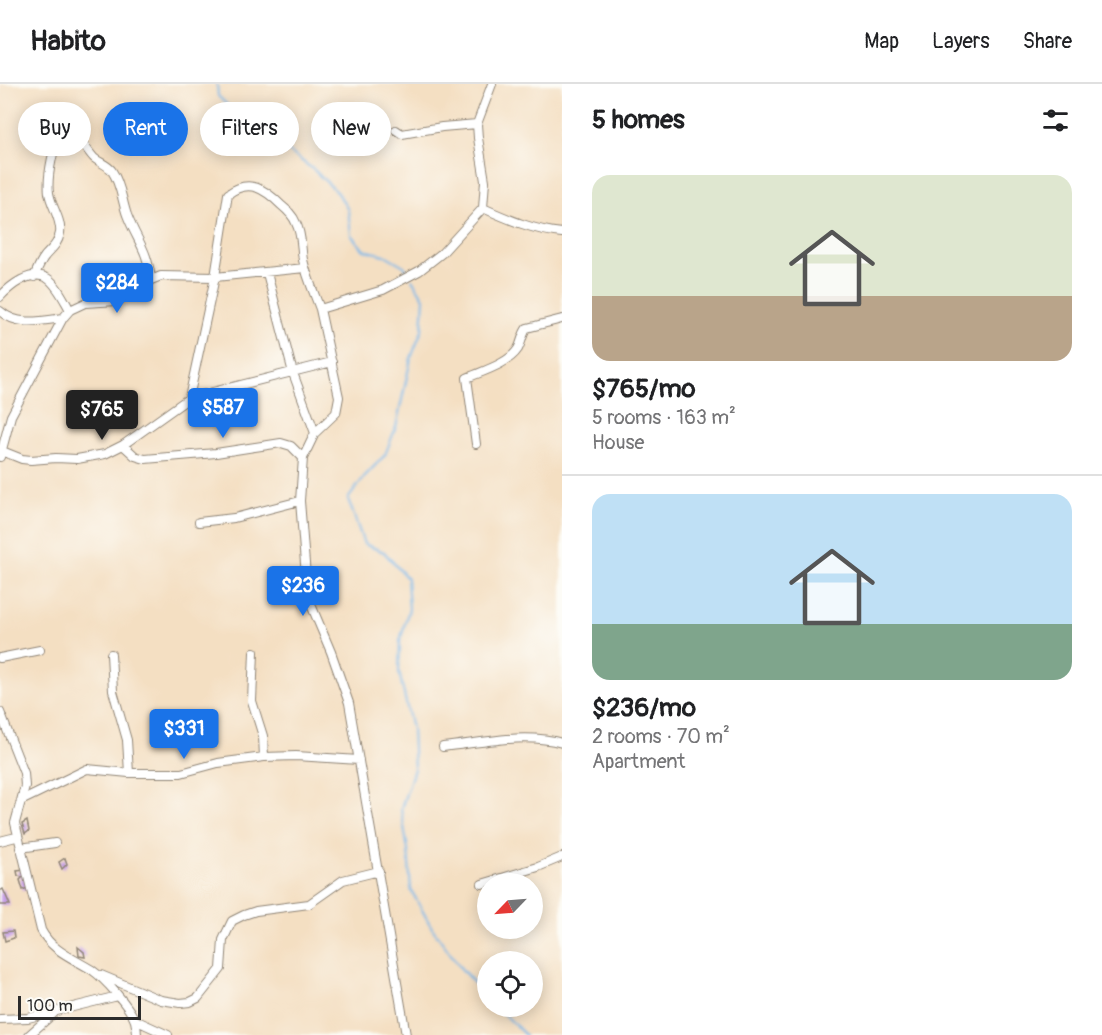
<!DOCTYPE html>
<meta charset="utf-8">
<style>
body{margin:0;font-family:Pangolin,sans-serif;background:#f6f6f6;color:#202124;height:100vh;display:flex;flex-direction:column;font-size:22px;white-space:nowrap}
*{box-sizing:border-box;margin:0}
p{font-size:20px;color:#757577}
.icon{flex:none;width:33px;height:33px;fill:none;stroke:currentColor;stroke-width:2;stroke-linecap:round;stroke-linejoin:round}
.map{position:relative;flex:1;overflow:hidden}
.sheet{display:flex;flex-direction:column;background:#fff;width:540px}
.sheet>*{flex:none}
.hud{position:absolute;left:18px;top:18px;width:453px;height:54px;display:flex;gap:12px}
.needle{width:39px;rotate:245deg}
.controls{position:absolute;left:477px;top:789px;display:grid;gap:12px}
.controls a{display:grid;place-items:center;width:66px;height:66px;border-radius:50%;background:#fff;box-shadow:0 3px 15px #0003;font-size:30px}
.scale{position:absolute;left:18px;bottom:15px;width:123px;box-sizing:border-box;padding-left:6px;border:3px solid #2b2b2b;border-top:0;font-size:16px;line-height:21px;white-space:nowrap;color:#2b2b2b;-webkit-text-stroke:4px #fdfcf7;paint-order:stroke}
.price{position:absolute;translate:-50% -51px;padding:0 14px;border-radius:6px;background:#1a73e8;color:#fff;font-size:20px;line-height:39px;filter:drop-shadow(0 2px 3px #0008)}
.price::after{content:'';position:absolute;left:50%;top:36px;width:18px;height:14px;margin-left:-9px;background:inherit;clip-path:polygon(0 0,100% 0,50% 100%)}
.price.active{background:#222;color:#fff}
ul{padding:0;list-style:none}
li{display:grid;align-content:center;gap:12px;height:318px;padding:0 30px}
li+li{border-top:2px solid #e0e0e0}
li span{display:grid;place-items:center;height:186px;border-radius:18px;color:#555}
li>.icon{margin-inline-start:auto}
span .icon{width:108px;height:108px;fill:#fffc;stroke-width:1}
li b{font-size:26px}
h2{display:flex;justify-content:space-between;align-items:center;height:72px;padding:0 30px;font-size:26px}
.tag{padding:0 21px;border-radius:27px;background:#fff;box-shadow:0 3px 15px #0003;font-size:21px;line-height:54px}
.tag.active{background:#1a73e8;color:#fff}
header{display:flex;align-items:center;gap:36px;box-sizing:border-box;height:84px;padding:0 30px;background:#fff;border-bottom:2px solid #e0e0e0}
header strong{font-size:28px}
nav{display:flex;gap:33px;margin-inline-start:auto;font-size:21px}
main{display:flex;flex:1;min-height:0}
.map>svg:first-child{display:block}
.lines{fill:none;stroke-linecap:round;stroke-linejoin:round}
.stream{stroke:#76b7ea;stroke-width:2}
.building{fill:#c69fe7}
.minor-casing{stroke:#908576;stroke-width:10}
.minor{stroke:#fff;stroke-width:8}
</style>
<header>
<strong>Habito</strong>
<nav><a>Map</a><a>Layers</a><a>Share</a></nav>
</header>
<main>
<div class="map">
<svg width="562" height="951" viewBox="0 0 562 951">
<rect width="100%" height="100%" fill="#fdfcf7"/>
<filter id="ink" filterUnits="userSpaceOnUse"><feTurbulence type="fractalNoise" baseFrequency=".0167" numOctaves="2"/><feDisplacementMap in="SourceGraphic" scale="12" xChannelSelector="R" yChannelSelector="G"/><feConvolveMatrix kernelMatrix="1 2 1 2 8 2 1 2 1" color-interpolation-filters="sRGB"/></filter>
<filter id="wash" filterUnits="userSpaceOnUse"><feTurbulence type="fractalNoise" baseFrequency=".008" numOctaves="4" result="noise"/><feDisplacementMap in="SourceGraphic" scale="24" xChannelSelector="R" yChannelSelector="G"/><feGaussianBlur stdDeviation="1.35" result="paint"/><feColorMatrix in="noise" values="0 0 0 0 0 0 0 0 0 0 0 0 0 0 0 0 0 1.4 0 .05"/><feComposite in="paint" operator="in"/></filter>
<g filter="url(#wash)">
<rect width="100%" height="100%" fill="#f4dfc2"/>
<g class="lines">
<path class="stream" d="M217 0 218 12 251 44 283 63 314 86 338 109 348 126 351 151 364 166 385 171 404 182 409 190
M412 195 424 214 422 246 411 274 396 343 385 371 364 393 348 415 364 460 384 468 407 494 409 525 400 557 399 588 412 645 414 685 401 725 408 766 411 806 432 844 463 887 488 914
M496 922 525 951"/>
</g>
<g id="blocks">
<path class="building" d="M27 737 29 747 25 750 22 740Z
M65 774 67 780 62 785 59 778Z
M24 786 29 803 23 806 20 796 23 793 18 792 17 787Z
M3 805 7 814 10 821H0V807Z
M13 847 14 854 5 857 3 848Z
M78 863 84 868 85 873 79 872Z"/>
</g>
</g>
<g filter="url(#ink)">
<use href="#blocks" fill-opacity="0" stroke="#908576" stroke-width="1.5"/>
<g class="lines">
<defs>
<path id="minor" d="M396 46 402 50 442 43 477 40
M483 124C510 136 533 146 562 149
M267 189 293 289 315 349
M34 193C37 186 40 178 45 172 52 164 58 160 60 149 62 136 51 122 49 109 47 94 53 56 64 47 79 48 85 65 94 74 100 79 108 81 112 87 121 100 122 117 127 131 137 157 148 166 151 196
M0 213C10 202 31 185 47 194 57 200 64 216 70 226
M0 227C18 243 41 237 63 234
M189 314 215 193 228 110C249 94 265 105 281 121 287 126 293 131 296 139 302 150 301 164 303 176 307 193 314 209 320 225
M476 360 467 294C483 287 508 280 518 265 522 258 522 250 527 244L562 235
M123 361 135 372 145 375 216 369 281 359 291 362 303 374
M2 367 22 375 31 376 56 374 77 375 105 370 123 361 189 314 332 278
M0 373 11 332 63 234 70 226 85 219 117 217 151 196 161 192 215 193 305 184
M199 438 234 434 300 417
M254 568 252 617 263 652 264 673
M111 570 113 607 127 656 129 689
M0 574 40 566
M0 628 24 689 25 702 15 739 41 846C52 867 73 874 92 886 105 895 130 923 135 937 136 941 137 947 137 951
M443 663C480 659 525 648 562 659
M21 717 87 685 129 689H181L218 679 264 673 296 672 359 676
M0 757 16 753
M20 764 55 759
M482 800 538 783 562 773
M101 891 161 916 180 919 190 918 198 914 221 885 223 856 232 837 244 831 256 827 309 820 343 796 379 787
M0 935 28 934 118 912
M135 936 168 951
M29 951 54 929
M406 951 349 619 331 568 312 523 306 492 300 417 303 374 315 349 336 329 339 313 320 225 383 206 419 187 442 169 483 124 485 97 478 54 477 40 492 0"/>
</defs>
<use href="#minor" class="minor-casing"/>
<use href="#minor" class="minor"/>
</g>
</g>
</svg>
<div class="controls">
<a><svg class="needle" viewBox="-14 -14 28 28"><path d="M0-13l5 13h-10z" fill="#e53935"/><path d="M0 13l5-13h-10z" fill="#757577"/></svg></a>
<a><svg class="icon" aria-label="locate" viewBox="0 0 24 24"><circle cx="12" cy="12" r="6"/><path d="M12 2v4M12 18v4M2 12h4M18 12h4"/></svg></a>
</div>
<div class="scale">100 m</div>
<b class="price" style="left:117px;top:230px">$284</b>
<b class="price" style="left:223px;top:355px">$587</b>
<b class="price active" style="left:102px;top:357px">$765</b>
<b class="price" style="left:303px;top:533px">$236</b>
<b class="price" style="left:184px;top:676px">$331</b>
<div class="hud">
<a class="tag">Buy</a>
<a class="tag active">Rent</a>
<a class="tag">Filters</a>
<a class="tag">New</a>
</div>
</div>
<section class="sheet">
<h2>5 homes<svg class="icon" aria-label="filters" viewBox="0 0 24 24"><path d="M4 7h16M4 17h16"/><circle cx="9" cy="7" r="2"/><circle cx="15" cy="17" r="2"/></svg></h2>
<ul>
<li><span style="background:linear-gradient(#dfe7d0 65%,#b9a48a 0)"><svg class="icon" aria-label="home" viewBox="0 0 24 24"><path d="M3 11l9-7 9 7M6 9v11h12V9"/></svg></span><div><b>$765/mo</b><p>5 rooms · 163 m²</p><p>House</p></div></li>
<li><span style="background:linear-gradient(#bfe0f5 70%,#7fa58c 0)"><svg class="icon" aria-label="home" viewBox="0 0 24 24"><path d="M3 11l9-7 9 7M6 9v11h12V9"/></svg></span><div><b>$236/mo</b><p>2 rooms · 70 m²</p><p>Apartment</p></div></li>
</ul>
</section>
</main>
